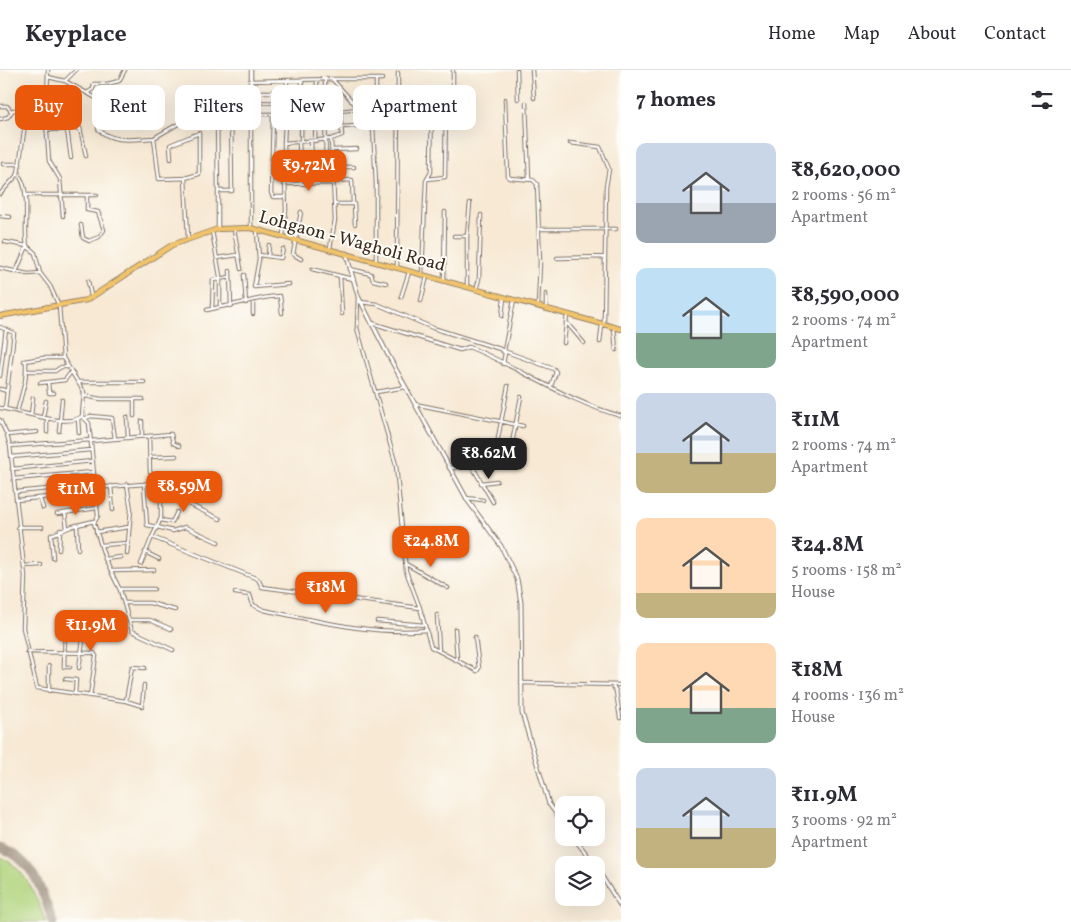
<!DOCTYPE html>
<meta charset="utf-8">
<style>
body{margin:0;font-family:Vollkorn,serif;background:#f2f2f3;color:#2b2b33;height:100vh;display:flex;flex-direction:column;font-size:19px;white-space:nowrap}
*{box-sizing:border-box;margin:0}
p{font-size:16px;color:#7c7c81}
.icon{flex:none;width:28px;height:28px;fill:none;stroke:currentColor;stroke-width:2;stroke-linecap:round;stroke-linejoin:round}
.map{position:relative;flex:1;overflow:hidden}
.side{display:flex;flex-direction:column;background:#fff;width:450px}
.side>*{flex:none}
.hud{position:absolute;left:15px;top:15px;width:475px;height:45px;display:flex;gap:10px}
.buttons{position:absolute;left:555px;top:726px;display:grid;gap:10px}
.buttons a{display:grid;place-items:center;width:50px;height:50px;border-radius:10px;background:#fff;box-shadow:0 5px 20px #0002;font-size:25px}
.price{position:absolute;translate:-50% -42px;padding:0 11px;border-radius:10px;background:#ea580c;color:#fff;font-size:16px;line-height:32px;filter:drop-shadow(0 1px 2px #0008)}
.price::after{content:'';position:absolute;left:50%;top:30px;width:15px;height:11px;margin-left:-8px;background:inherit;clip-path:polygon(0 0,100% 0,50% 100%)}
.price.on{background:#222;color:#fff}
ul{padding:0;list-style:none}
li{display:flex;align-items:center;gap:15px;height:125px;padding:0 15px}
li span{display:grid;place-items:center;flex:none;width:140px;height:100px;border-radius:10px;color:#555}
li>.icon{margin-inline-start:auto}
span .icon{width:60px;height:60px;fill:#fffc;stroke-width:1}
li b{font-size:21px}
h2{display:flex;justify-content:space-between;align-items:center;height:60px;padding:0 15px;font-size:21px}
.tag{padding:0 18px;border-radius:10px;background:#fff;box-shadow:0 5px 20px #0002;font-size:18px;line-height:45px}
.tag.on{background:#ea580c;color:#fff}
header{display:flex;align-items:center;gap:30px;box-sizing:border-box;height:70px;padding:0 25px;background:#fff;border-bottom:1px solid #e1e1e2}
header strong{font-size:24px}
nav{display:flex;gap:28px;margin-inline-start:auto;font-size:18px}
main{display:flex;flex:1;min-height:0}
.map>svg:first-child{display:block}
.green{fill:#b0d37c;stroke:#767e4d}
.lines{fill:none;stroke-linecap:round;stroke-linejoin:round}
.taxiway{stroke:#998a79;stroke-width:9}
.minor-casing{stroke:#7d6d5e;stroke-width:4.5}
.tertiary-casing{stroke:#7d6d5e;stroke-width:5}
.primary-casing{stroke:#7d6d5e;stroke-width:6}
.minor{stroke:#fff;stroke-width:2.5}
.tertiary{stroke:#fff;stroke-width:3}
.primary{stroke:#f1c36a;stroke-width:4.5}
.labels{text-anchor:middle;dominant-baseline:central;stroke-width:4;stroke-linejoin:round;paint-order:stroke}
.street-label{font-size:18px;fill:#3b2a1e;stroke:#fdfcf7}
</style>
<header>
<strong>Keyplace</strong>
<nav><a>Home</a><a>Map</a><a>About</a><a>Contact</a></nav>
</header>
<main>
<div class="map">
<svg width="621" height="852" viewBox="0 0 621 852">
<rect width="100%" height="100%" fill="#fdfcf7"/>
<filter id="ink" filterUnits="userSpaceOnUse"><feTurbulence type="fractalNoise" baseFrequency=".02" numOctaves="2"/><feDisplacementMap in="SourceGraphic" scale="10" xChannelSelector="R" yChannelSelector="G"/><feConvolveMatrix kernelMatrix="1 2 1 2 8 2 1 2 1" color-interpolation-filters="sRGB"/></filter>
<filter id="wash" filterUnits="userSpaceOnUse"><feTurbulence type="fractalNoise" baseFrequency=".0096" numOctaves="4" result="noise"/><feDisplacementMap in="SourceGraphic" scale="20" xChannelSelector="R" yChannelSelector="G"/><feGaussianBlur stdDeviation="1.12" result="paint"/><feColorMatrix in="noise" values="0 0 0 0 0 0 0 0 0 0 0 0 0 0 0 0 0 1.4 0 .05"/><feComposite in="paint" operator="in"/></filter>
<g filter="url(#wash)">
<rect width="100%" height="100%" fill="#f7e9d4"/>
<path class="green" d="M0 787C26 797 36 827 46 852H0Z"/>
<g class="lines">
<path class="taxiway" d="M0 778C34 789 42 822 53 852"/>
</g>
</g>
<g filter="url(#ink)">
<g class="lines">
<defs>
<path id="minor" d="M251 0V158
M453 0V21
M517 0 518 29
M532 0 534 28
M48 7 65 11 96 28
M325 9 326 113
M332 9H376V38L397 37
M376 9H382
M65 11 76 0
M250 11 332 9 371 52 373 57 376 114V191
M226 18 249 16
M249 22H287
M87 23 93 19 94 14H107L119 11 125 0
M505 29 508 106 510 108 533 110 537 114 540 192 538 236
M351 31 376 30
M249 32 286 33
M526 33 529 109
M224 34H231
M0 36H7L11 41
M45 36 49 91 60 109 63 146
M376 38 377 47
M105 41 99 47 98 59C114 74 134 69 154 68
M340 41 358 39
M249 44H285
M273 44 271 123 273 127H284
M446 44H463L465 25
M217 48 218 121
M0 49 8 47 13 40H27L45 36 47 31 48 0
M342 57 356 56
M46 59 59 60 80 58 86 86
M67 59 71 88
M311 71 313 113
M315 71 317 10
M299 72 301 113
M301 72 302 10
M284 73 331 69 342 65 338 16
M570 73 600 77 609 99 606 117 604 254
M332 80 357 79
M171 89 170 75 199 63V104L185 108
M3 94H20
M334 97H354
M427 109 445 107 446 37
M334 111 352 110 353 134
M284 114 334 113
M0 124 18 104 27 40
M25 125H97
M335 134H354L355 154
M301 142 293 184 301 189
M0 146 10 147
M81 155 83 168 89 171 99 167 104 160 98 142 87 140V126
M218 158V121H232L231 36 233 34H249
M234 159 241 199
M539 159H616
M257 160 259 189 254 217 289 214
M212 161 220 206V237C243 234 258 227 280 226L282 243
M283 165 286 140 284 73 287 11
M454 166H467
M188 168 185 108 159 109 154 68 190 47
M5 172 27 176 16 202
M330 178 335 150 331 69
M259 185 281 188 283 179
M268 186 269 175
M217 188 238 185
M557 188 605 187
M397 197 398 3
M0 198 28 204 40 203
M312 199 352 209
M350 199 371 204 373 210 386 213
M230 201 231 236
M422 204 426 111 431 102 432 20
M244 205 246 233
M340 206 342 244
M444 210 445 142
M88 211 91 226
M467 217V166L470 133
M476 220 479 209 481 145
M401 227 409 202
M514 230 504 281 554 299 556 302 551 316
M421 231 427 206
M253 232V244
M360 232 377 234 433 258 500 279 505 283 503 294
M546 238V224
M212 239 213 210 230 207
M207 240 220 237
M502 246 504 228
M566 252 584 273
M372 253 460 280 469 277C521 298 566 331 621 346
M0 257 14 263 7 321 0 319
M614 258 616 280
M600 272 602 255
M564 273 567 245
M24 291 43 288H63
M26 301V292
M0 306 6 259
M48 312 49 323H54
M79 312H144
M40 313 65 310 71 302
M376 322 406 317
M85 326 101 329H143
M521 327 512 373 521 375
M415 334 523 356
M0 338C18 340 69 359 82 346L84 322 63 288 59 236 50 216 40 203 35 183 27 176C23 155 32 120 18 104
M5 339 7 321
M17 342 25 312 26 301H55L61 297H68
M31 345 33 328
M82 346 89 353 98 446 94 453 105 489 120 520 132 561 173 580
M134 346V329
M43 347 46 331
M127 347 128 368
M86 348 91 346 112 348 115 369
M78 349 79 363
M0 350 7 365 10 376 25 506 23 558 37 618 126 631 142 636 144 615
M142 351V366
M59 361 62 330
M47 362V349
M7 365 37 362
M149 366 150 402 154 406
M498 368 508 316
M91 371 171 364 173 373 179 376
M10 376 91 370
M11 387 91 380
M150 387 176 386
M472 396 493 432
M449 398 497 394
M12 399 93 391
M14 409 93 402
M481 413 497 411
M144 414 152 412 155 405 180 408 182 431 220 449
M111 416 113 440
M94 418 144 414 147 455 157 457 152 467 258 509 262 517 420 538 406 501 396 395 357 258 358 226
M15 422 93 415
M466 428 483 430
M40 429 43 438
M16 430 94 423
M161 432V448L157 457 173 461 185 457 218 472
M65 443 67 458
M57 444 97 438
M160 450 172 452 177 442
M77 455 78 479
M18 457H42
M96 462 129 457
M101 475 128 473
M59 480 60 460
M145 482 159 489
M127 484 131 440 127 414
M53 488 51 465 73 456 94 451
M105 489 121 487
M141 494 152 467
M406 494 448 518
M24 496 41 495
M111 501 154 500
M120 519H154
M235 523 250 525 253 535 264 540C317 551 372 565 427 560
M124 533H150L175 540
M420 538 431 577 477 601 479 598 475 567
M437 545 439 581
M129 550H150L171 559
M377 551 425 555
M65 556 64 597H70
M455 559 457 590
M27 582 94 583 96 586 90 626
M49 596V621
M79 598 84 563
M65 609 76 610 75 624
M521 613 621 615
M612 615 616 621 620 648
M126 631 132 597 145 598"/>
<path id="tertiary" d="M346 183 358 226 387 283 468 431 501 476 517 509 521 533 522 643 549 734 564 754
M574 768 595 795
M596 797 621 837"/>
<path id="primary" d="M0 246 87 230 172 175 218 159 251 158 621 259"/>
</defs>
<use href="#minor" class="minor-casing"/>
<use href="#tertiary" class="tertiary-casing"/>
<use href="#primary" class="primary-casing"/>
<use href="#minor" class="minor"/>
<use href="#tertiary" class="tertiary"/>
<use href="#primary" class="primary"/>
</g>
</g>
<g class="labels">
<g class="street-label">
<text transform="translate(352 172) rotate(15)">Lohgaon - Wagholi Road</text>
</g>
</g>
</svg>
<div class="buttons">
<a><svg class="icon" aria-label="locate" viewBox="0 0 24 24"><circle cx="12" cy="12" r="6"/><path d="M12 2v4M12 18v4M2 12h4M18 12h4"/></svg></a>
<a><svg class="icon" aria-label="layers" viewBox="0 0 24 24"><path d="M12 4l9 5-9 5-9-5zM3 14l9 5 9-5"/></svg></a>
</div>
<b class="price" style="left:309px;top:122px">₹9.72M</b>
<b class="price on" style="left:489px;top:410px">₹8.62M</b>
<b class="price" style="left:184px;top:443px">₹8.59M</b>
<b class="price" style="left:76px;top:446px">₹11M</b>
<b class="price" style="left:431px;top:498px">₹24.8M</b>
<b class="price" style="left:326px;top:544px">₹18M</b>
<b class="price" style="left:91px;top:582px">₹11.9M</b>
<div class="hud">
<a class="tag on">Buy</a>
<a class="tag">Rent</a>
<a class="tag">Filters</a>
<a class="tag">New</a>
<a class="tag">Apartment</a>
</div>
</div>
<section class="side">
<h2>7 homes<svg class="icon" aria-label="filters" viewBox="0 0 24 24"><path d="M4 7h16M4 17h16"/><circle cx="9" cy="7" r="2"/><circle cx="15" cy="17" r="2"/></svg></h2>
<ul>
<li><span style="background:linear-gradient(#c9d6e8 60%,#9aa5b1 0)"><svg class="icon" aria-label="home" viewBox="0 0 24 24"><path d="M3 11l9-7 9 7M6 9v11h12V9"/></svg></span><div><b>₹8,620,000</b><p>2 rooms · 56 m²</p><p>Apartment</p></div></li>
<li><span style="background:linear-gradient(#bfe0f5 65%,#7fa58c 0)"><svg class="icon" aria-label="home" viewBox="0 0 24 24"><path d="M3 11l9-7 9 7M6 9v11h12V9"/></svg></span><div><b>₹8,590,000</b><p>2 rooms · 74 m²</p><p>Apartment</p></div></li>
<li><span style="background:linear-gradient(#c9d6e8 60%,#c2b280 0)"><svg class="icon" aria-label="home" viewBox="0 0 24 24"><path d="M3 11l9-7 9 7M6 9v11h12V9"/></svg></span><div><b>₹11M</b><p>2 rooms · 74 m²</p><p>Apartment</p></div></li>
<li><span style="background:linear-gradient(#ffd9b3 75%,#c2b280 0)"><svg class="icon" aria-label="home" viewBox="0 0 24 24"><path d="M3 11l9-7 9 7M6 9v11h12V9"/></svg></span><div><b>₹24.8M</b><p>5 rooms · 158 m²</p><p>House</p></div></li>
<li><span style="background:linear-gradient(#ffd9b3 65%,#7fa58c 0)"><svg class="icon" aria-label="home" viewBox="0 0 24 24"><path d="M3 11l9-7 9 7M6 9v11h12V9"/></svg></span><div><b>₹18M</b><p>4 rooms · 136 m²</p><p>House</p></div></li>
<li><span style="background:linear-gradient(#c9d6e8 60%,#c2b280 0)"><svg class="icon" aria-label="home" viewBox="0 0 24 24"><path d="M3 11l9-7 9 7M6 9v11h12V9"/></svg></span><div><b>₹11.9M</b><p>3 rooms · 92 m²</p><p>Apartment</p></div></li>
</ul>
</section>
</main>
